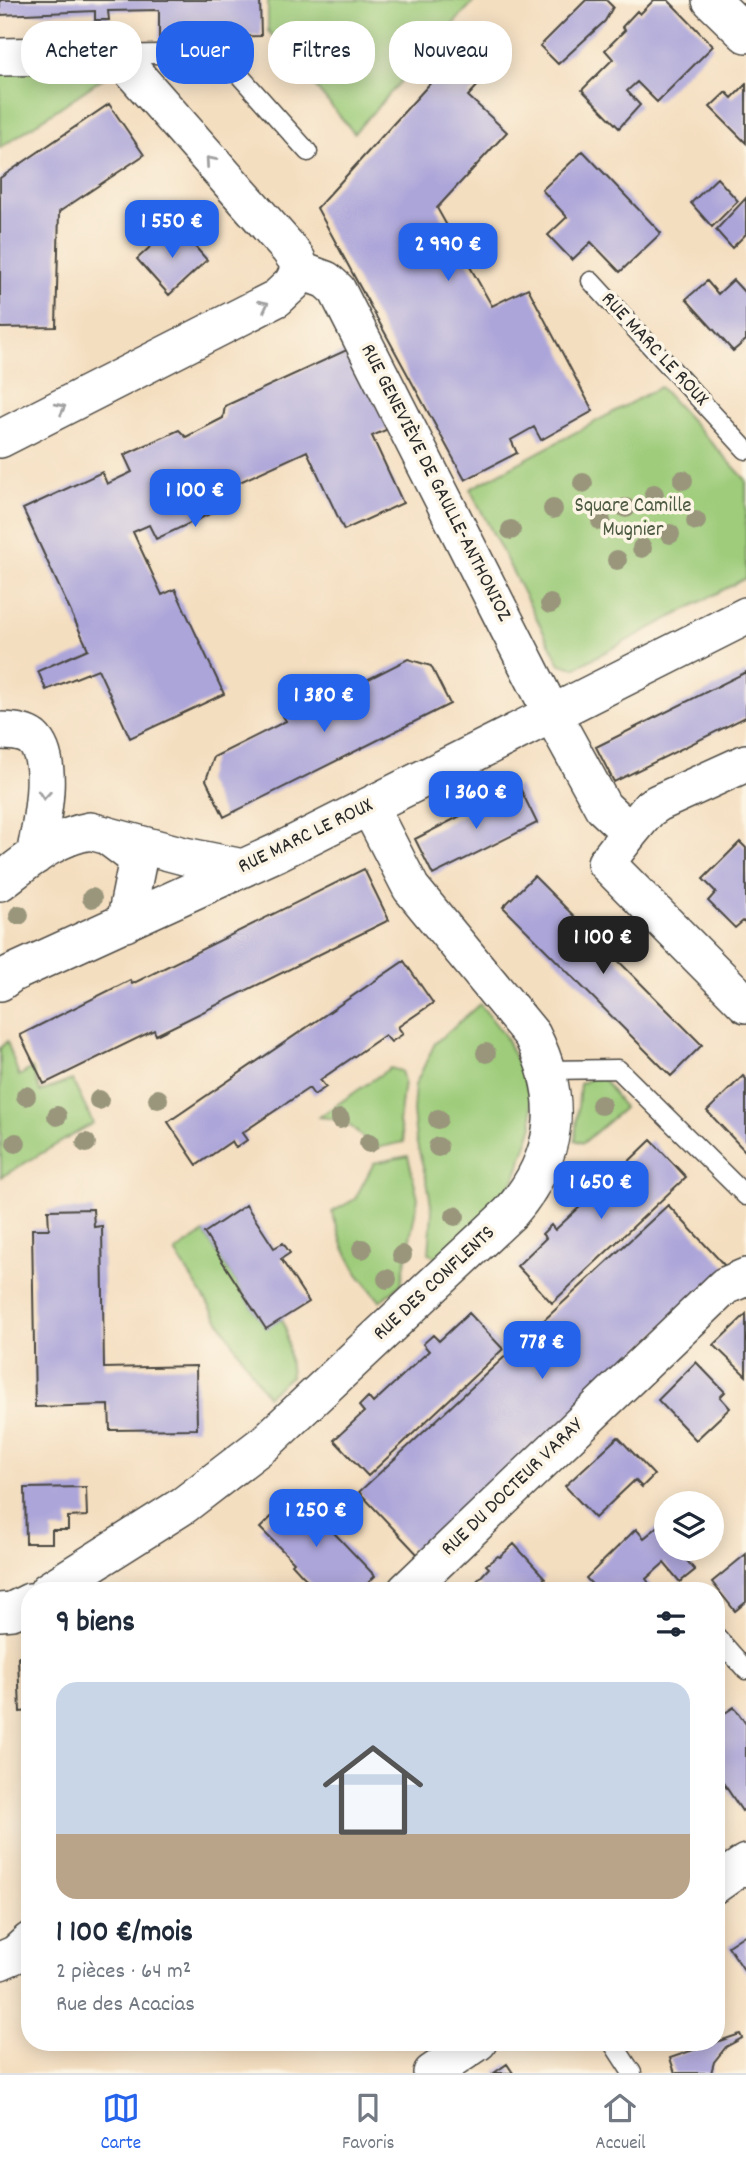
<!DOCTYPE html>
<html lang="fr">
<meta charset="utf-8">
<style>
body{margin:0;font-family:Dekko,sans-serif;background:#f2f2f3;color:#1f2937;height:100vh;display:flex;flex-direction:column;font-size:26px;white-space:nowrap}
*{box-sizing:border-box;margin:0}
p{font-size:23px;color:#747a83}
.icon{flex:none;width:38px;height:38px;fill:none;stroke:currentColor;stroke-width:2;stroke-linecap:round;stroke-linejoin:round}
.map{position:relative;flex:1;overflow:hidden}
.drawer{position:absolute;left:21px;top:1582px;width:704px;height:469px;display:flex;flex-direction:column;background:#fff;border-radius:28px;box-shadow:0 4px 18px #0003}
.drawer>*{flex:none}
.hud{position:absolute;left:21px;top:21px;width:705px;height:63px;display:flex;gap:14px}
.tools{position:absolute;left:654px;top:1491px;display:grid;gap:14px}
.tools a{display:grid;place-items:center;width:70px;height:70px;border-radius:50%;background:#fff;box-shadow:0 4px 18px #0003;font-size:35px}
.price{position:absolute;translate:-50% -60px;padding:0 16px;border-radius:14px;background:#2563eb;color:#fff;font-size:23px;line-height:46px;filter:drop-shadow(0 2px 4px #0008)}
.price::after{content:'';position:absolute;left:50%;top:42px;width:21px;height:16px;margin-left:-10px;background:inherit;clip-path:polygon(0 0,100% 0,50% 100%)}
.price.active{background:#222;color:#fff}
ul{padding:0;list-style:none}
li{display:grid;align-content:center;gap:14px;height:371px;padding:0 35px}
li span{display:grid;place-items:center;height:217px;border-radius:21px;color:#555}
li>.icon{margin-inline-start:auto}
span .icon{width:126px;height:126px;fill:#fffc;stroke-width:1}
li b{font-size:30px}
h2{display:flex;justify-content:space-between;align-items:center;height:84px;padding:0 35px;font-size:30px}
.tag{padding:0 24px;border-radius:28px;background:#fff;box-shadow:0 4px 18px #0003;font-size:24px;line-height:63px}
.tag.active{background:#2563eb;color:#fff}
.tabs{display:flex;justify-content:space-around;align-items:center;height:98px;border-top:2px solid #e0e1e3;background:#fff;font-size:19px;color:#747a83}
.tabs a{display:grid;justify-items:center;gap:4px}
.tabs .active{color:#2563eb}
.map>svg:first-child{display:block}
.green{fill:#9ecc7a;stroke:#647c52;stroke-width:2}
.building{fill:#aca5d9}
.lines{fill:none;stroke-linecap:round;stroke-linejoin:round}
.lane-casing{stroke:#494641;stroke-width:21}
.street-casing{stroke:#494641;stroke-width:40}
.lane{stroke:#fff;stroke-width:18}
.street{stroke:#fff;stroke-width:37}
.tree{fill:#99967b}
.oneway{stroke:#a0a0a0}
.labels{text-anchor:middle;dominant-baseline:central;stroke-width:7;stroke-linejoin:round;paint-order:stroke}
.street-label{font-size:21px;fill:#2b2b2b;stroke:#fcf5e5}
.park-label{font-size:21px;fill:#4e5b43;stroke:#fcf5e5}
</style>
<div class="map">
<svg width="746" height="2073" viewBox="0 0 746 2073">
<rect width="100%" height="100%" fill="#fcf5e5"/>
<filter id="ink" filterUnits="userSpaceOnUse"><feTurbulence type="fractalNoise" baseFrequency=".0143" numOctaves="2"/><feDisplacementMap in="SourceGraphic" scale="14" xChannelSelector="R" yChannelSelector="G"/><feConvolveMatrix kernelMatrix="1 2 1 2 8 2 1 2 1" color-interpolation-filters="sRGB"/></filter>
<filter id="wash" filterUnits="userSpaceOnUse"><feTurbulence type="fractalNoise" baseFrequency=".00686" numOctaves="4" result="noise"/><feDisplacementMap in="SourceGraphic" scale="28" xChannelSelector="R" yChannelSelector="G"/><feGaussianBlur stdDeviation="1.57" result="paint"/><feColorMatrix in="noise" values="0 0 0 0 0 0 0 0 0 0 0 0 0 0 0 0 0 1.4 0 .05"/><feComposite in="paint" operator="in"/></filter>
<g filter="url(#wash)">
<rect width="100%" height="100%" fill="#f4dec0"/>
<path class="green" d="M268 0H475L354 133 268 31Z
M0 66 118 68 0 148Z
M660 387 746 480V578L575 668 560 664 470 489Z
M480 1004 505 1036 524 1077 531 1102 533 1126 514 1181 481 1222 437 1258 429 1254 432 1211 428 1186 416 1140 413 1111 415 1085 435 1043Z
M7 1041 19 1076 32 1068 40 1092 72 1080 93 1123 1 1177 0 1048Z
M390 1068 401 1071 404 1081 399 1123 404 1142 372 1149C355 1128 348 1119 319 1117Z
M600 1074 624 1108 583 1143 575 1140 580 1084Z
M408 1156 418 1198 401 1284 380 1301 358 1274 344 1248 332 1212 355 1199 374 1163Z
M204 1233 266 1328 282 1319 286 1329 291 1376 267 1396 175 1252Z"/>
<g id="blocks">
<path class="building" d="M0 0H260L261 36 159 38V10L108 11 109 20H95V11L0 15Z
M586 0H606L613 7 605 21 558 64 540 46Z
M654 0H668L713 46 657 102 637 82 627 91 640 105 619 128 582 90 613 59 605 50 625 30 622 27 637 11 640 14Z
M454 57 481 82 468 96 507 132 437 208 492 306 528 288 593 411 541 440 534 427 511 440 517 453 465 480 317 208Z
M746 84V143L710 107 726 92 732 98Z
M109 104 144 155 59 212 56 327 0 328V178Z
M583 151 661 233 620 272 591 242 572 260 548 235 567 217 542 190Z
M717 178 738 201 712 227 691 203Z
M746 198V234L732 248 716 230Z
M175 224 207 260 169 295 137 259Z
M733 280 746 294V340L733 351 686 299 707 281 718 294Z
M351 348 388 429 372 436 403 503 344 530 307 451 207 497 214 512 156 539 149 525 133 532 162 595 175 589 224 694 130 738 98 669 46 690 38 671 88 649 23 509 102 472 107 484 132 472 124 455 179 430 186 437 223 418 225 406Z
M408 659 431 666 450 704 224 817 206 780 214 757 286 721 283 716 335 690 337 695Z
M746 672V717L614 782 596 747Z
M519 786 537 823 433 875 415 839Z
M740 842 746 848V924L743 921 735 928 708 901 716 892 703 879Z
M364 869 389 920 156 1035 154 1030 44 1084 20 1035 130 980 132 984Z
M534 876 702 1045 671 1076 503 907Z
M404 961 433 1003 398 1027 403 1034 391 1042 385 1035 320 1080 326 1087 314 1095 309 1088 242 1133 247 1140 236 1148 232 1141 197 1165 168 1122Z
M743 1076 746 1079V1152L707 1111Z
M651 1140 686 1177 552 1303 517 1266 546 1238 542 1234 551 1225 555 1230 612 1177 607 1173 617 1164 621 1169Z
M246 1205 274 1248 283 1243 290 1253 281 1259 309 1302 266 1329 204 1233Z
M668 1205 726 1267 420 1557 359 1492Z
M93 1209 94 1227 102 1226 104 1368 196 1366 197 1429 110 1430 109 1405 35 1407 32 1229H49L48 1210Z
M469 1313 503 1349 368 1476 334 1440 364 1412 359 1406 368 1397 373 1403 429 1351 423 1344 433 1335 439 1341Z
M746 1314V1376L714 1345Z
M696 1362 725 1392 720 1397 730 1408 696 1440 658 1400Z
M618 1437 654 1475 642 1487 635 1480 595 1518 565 1486Z
M86 1487 87 1516 68 1517V1530H52V1543H26L25 1488Z
M296 1493 375 1576 360 1591H320L303 1576 292 1564 294 1562 260 1528Z
M660 1525 667 1533V1549H677L695 1570 680 1582 664 1563 646 1579 655 1591H598L586 1578 636 1529 644 1538Z
M514 1544 545 1578 532 1591H484L476 1582 489 1568 486 1565 498 1556 500 1557Z
M746 1554V1602L735 1611 712 1582Z
M30 1656V1711L20 1712 18 1657Z
M734 1707 746 1724V1808L742 1811 716 1772V1719Z
M26 1817H30V1859H26Z
M746 1934V1973L728 1946Z
M740 2034 742 2038 726 2047 714 2062 711 2073H675L670 2058Z
M507 2064 513 2073H494Z"/>
</g>
</g>
<g filter="url(#ink)">
<use href="#blocks" fill-opacity="0" stroke="#494641" stroke-width="2"/>
<g class="lines">
<defs>
<path id="lane" d="M121 55C159 55 196 48 231 66L308 152
M591 281 746 450
M547 1070 618 1069 746 1196
M716 1636 746 1670
M612 2042 632 2073"/>
<path id="street" d="M711 0 746 34
M0 57 118 55 289 249 297 260 299 270 293 283 277 298 0 439
M299 270 326 280 337 290 552 714 603 807 630 832 606 863 746 1004
M0 731C9 731 24 732 32 738 57 760 40 828 35 856
M630 832 649 809 658 803 746 763
M106 835 138 859 125 923
M0 882C28 861 54 837 90 831L184 856 243 868
M0 982 11 974 278 852 746 616
M48 1591 184 1505 266 1442 510 1213C558 1158 565 1101 532 1035L411 888 369 806
M406 1591 725 1286 746 1277
M0 1612 12 1611 30 1602
M716 1884 746 1863
M0 1961 16 1954 30 1941
M432 2073 478 2042"/>
</defs>
<use href="#lane" class="lane-casing"/>
<use href="#street" class="street-casing"/>
<use href="#lane" class="lane"/>
<use href="#street" class="street"/>
</g>
<g class="tree">
<circle cx="683" cy="480" r="10"/>
<circle cx="583" cy="483" r="10"/>
<circle cx="654" cy="494" r="10"/>
<circle cx="626" cy="508" r="10"/>
<circle cx="553" cy="509" r="10"/>
<circle cx="601" cy="521" r="10"/>
<circle cx="696" cy="521" r="10"/>
<circle cx="511" cy="530" r="10"/>
<circle cx="670" cy="534" r="10"/>
<circle cx="642" cy="548" r="10"/>
<circle cx="617" cy="560" r="10"/>
<circle cx="550" cy="604" r="10"/>
<circle cx="92" cy="898" r="10"/>
<circle cx="19" cy="915" r="10"/>
<circle cx="486" cy="1053" r="10"/>
<circle cx="26" cy="1096" r="10"/>
<circle cx="158" cy="1099" r="10"/>
<circle cx="99" cy="1100" r="10"/>
<circle cx="601" cy="1105" r="10"/>
<circle cx="57" cy="1116" r="10"/>
<circle cx="340" cy="1119" r="10"/>
<circle cx="438" cy="1119" r="10"/>
<circle cx="16" cy="1143" r="10"/>
<circle cx="86" cy="1143" r="10"/>
<circle cx="369" cy="1143" r="10"/>
<circle cx="438" cy="1147" r="10"/>
<circle cx="455" cy="1216" r="10"/>
<circle cx="362" cy="1249" r="10"/>
<circle cx="402" cy="1255" r="10"/>
<circle cx="387" cy="1279" r="10"/>
</g>
<defs><path id="oneway-chevron" d="M-2-3.5L2.5 0L-2 3.5" fill="none" stroke-width="1.6" stroke-linecap="round" stroke-linejoin="round" transform="scale(1.75)"/></defs>
<g class="oneway">
<use href="#oneway-chevron" transform="translate(210 161) rotate(-131)"/>
<use href="#oneway-chevron" transform="translate(264 305) rotate(-27)"/>
<use href="#oneway-chevron" transform="translate(61 408) rotate(-27)"/>
<use href="#oneway-chevron" transform="translate(44 795) rotate(95)"/>
</g>
</g>
<g class="labels">
<g class="street-label">
<text transform="translate(654 350) rotate(47)">RUE MARC LE ROUX</text>
<text transform="translate(435 483) rotate(63)">RUE GENEVIÈVE DE GAULLE-ANTHONIOZ</text>
<text transform="translate(306 837) rotate(-26)">RUE MARC LE ROUX</text>
<text transform="translate(435 1284) rotate(-43)">RUE DES CONFLENTS</text>
<text transform="translate(513 1488) rotate(-44)">RUE DU DOCTEUR VARAY</text>
</g>
<g class="park-label">
<text x="633" y="507">Square Camille<tspan x="633" dy="24">Mugnier</tspan></text>
</g>
</g>
</svg>
<div class="tools">
<a><svg class="icon" aria-label="layers" viewBox="0 0 24 24"><path d="M12 4l9 5-9 5-9-5zM3 14l9 5 9-5"/></svg></a>
</div>
<b class="price" style="left:172px;top:260px">1 550 €</b>
<b class="price" style="left:448px;top:283px">2 990 €</b>
<b class="price" style="left:195px;top:529px">1 100 €</b>
<b class="price" style="left:324px;top:734px">1 380 €</b>
<b class="price" style="left:476px;top:831px">1 360 €</b>
<b class="price active" style="left:603px;top:976px">1 100 €</b>
<b class="price" style="left:601px;top:1221px">1 650 €</b>
<b class="price" style="left:542px;top:1381px">778 €</b>
<b class="price" style="left:316px;top:1549px">1 250 €</b>
<div class="hud">
<a class="tag">Acheter</a>
<a class="tag active">Louer</a>
<a class="tag">Filtres</a>
<a class="tag">Nouveau</a>
</div>
<section class="drawer">
<h2>9 biens<svg class="icon" aria-label="filters" viewBox="0 0 24 24"><path d="M4 7h16M4 17h16"/><circle cx="9" cy="7" r="2"/><circle cx="15" cy="17" r="2"/></svg></h2>
<ul>
<li><span style="background:linear-gradient(#c9d6e8 70%,#b9a48a 0)"><svg class="icon" aria-label="home" viewBox="0 0 24 24"><path d="M3 11l9-7 9 7M6 9v11h12V9"/></svg></span><div><b>1 100 €/mois</b><p>2 pièces · 64 m²</p><p>Rue des Acacias</p></div></li>
</ul>
</section>
</div>
<nav class="tabs">
<a class="active"><svg class="icon" aria-label="map" viewBox="0 0 24 24"><path d="M3 6l6-2 6 2 6-2v14l-6 2-6-2-6 2zM9 4v14M15 6v14"/></svg>Carte</a>
<a><svg class="icon" aria-label="saved" viewBox="0 0 24 24"><path d="M7 4h10v16l-5-4-5 4z"/></svg>Favoris</a>
<a><svg class="icon" aria-label="home" viewBox="0 0 24 24"><path d="M3 11l9-7 9 7M6 9v11h12V9"/></svg>Accueil</a>
</nav>
